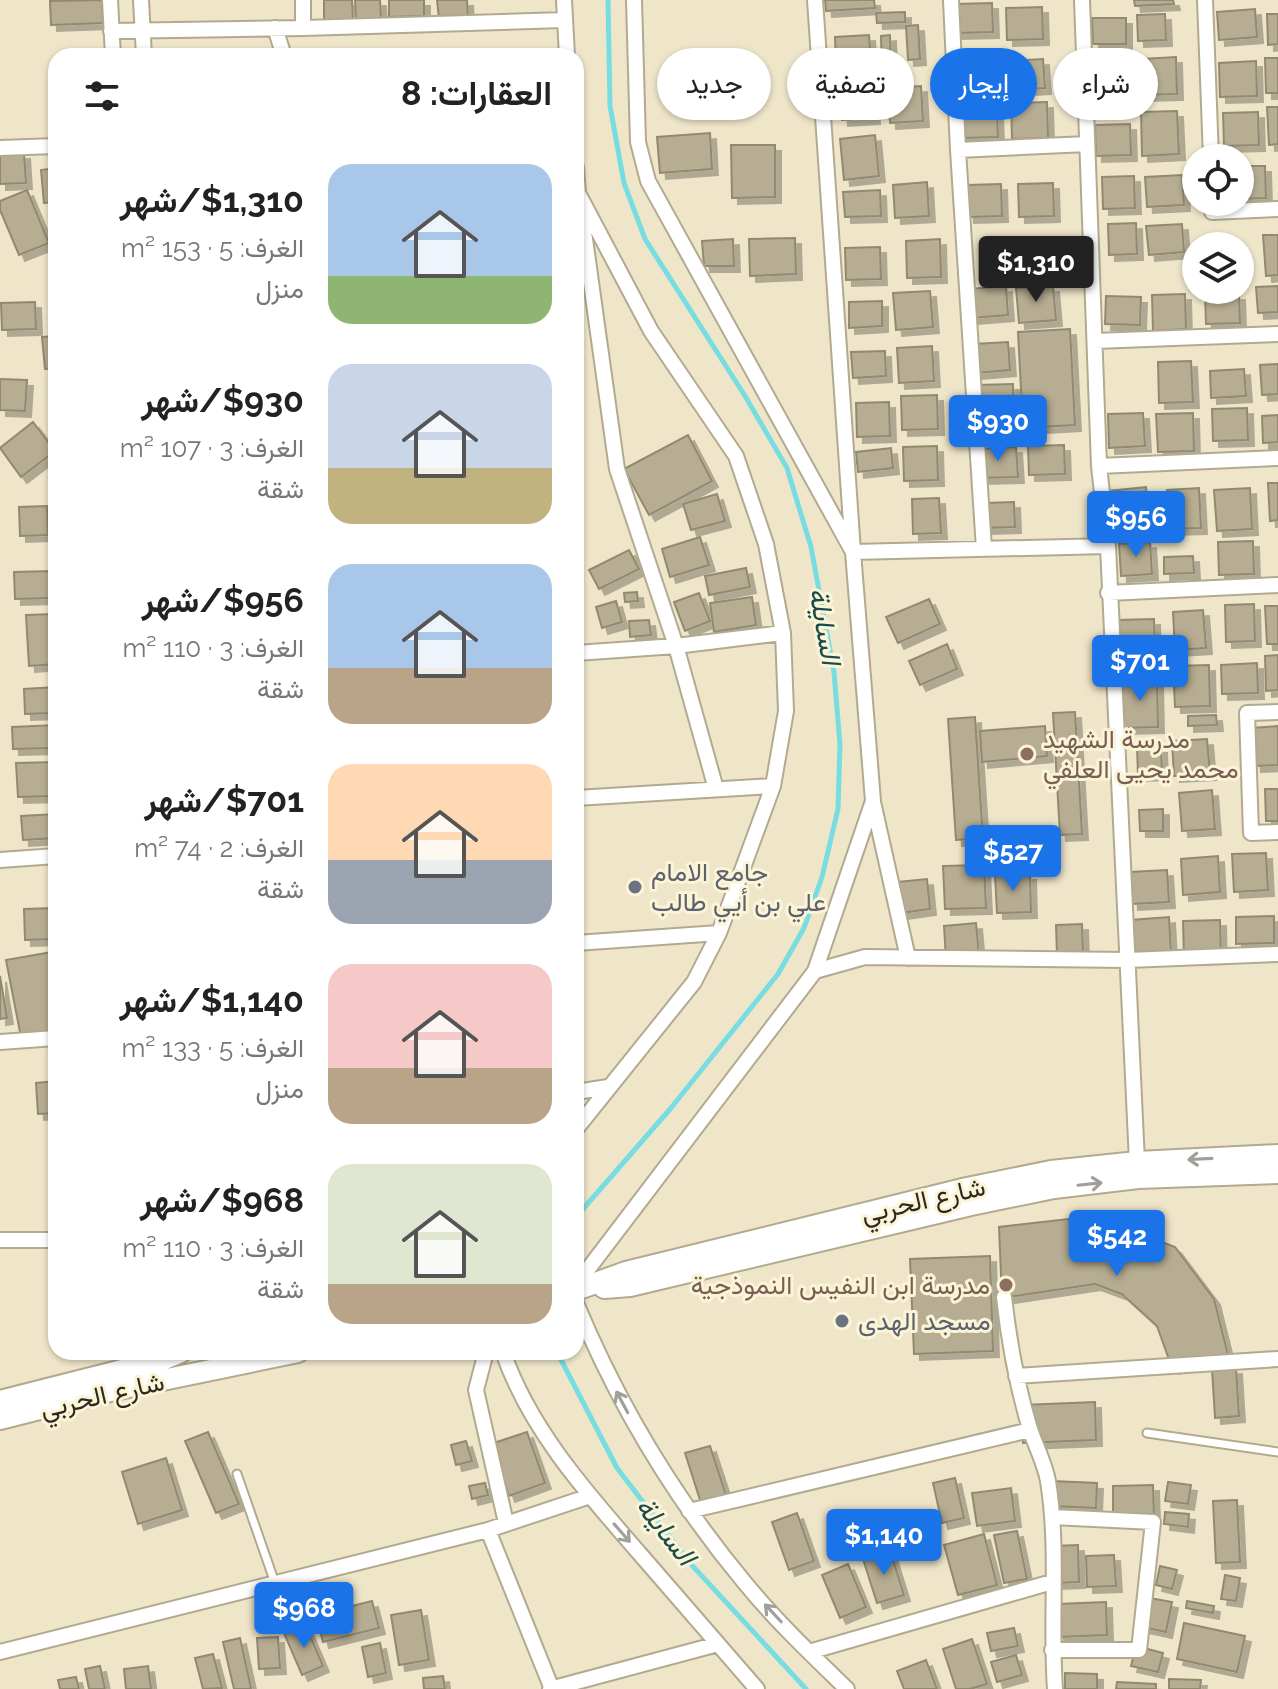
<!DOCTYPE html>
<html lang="ar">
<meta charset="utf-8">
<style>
body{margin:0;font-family:Raleway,Vazirmatn,sans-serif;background:#f6f6f6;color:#222;direction:rtl;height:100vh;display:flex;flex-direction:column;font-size:30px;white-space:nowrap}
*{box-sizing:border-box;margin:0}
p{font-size:26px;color:#767676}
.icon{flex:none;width:44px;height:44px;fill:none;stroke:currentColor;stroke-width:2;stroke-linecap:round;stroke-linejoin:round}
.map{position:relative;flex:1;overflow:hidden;direction:ltr}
.details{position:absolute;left:48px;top:48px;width:536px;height:1312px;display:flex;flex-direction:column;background:#fff;border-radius:24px;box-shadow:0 2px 6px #0004;direction:rtl}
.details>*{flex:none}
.top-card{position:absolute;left:608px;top:48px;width:550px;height:72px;direction:rtl;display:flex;gap:16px}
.fabs{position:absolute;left:1182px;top:144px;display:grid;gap:16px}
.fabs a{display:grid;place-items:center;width:72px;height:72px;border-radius:50%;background:#fff;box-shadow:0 2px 6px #0004;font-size:40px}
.price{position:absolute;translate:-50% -68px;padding:0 18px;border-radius:8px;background:#1a73e8;color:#fff;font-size:26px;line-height:52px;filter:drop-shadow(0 2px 4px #0008)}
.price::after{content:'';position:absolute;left:50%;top:48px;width:24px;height:18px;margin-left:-12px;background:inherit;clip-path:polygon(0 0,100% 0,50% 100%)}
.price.current{background:#222;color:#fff}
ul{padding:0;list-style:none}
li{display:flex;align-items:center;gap:24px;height:200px;padding:0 32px}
li span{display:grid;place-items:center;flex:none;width:224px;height:160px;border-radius:24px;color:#555}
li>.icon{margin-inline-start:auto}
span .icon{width:96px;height:96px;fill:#fffc;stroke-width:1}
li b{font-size:34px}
h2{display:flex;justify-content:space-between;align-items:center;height:96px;padding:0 32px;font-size:34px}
.pill{padding:0 28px;border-radius:36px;background:#fff;box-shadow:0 2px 6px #0004;font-size:28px;line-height:72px}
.pill.current{background:#1a73e8;color:#fff}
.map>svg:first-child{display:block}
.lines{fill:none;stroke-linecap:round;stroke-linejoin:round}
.stream{stroke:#77dde1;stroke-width:5}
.building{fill:#b6ad92;stroke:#928a70;stroke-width:2;filter:url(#shadow)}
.lane-casing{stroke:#b2aa8f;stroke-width:11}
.street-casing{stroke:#b2aa8f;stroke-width:18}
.secondary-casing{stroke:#b2aa8f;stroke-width:24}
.lane{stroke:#fff;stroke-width:7}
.street{stroke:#fff;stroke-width:14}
.secondary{stroke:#fff;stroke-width:20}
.oneway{stroke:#a09f9a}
.education-dot{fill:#8d6e63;stroke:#fcf4d7;stroke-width:3}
.worship-dot{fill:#6b7280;stroke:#fcf4d7;stroke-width:3}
.labels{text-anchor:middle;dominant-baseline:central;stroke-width:6;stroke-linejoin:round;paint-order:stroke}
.education-label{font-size:26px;fill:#785e54;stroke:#fcf4d7;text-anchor:start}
.worship-label{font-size:26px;fill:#5b616d;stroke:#fcf4d7;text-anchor:start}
.street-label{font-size:26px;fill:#2d291e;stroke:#fcf4d7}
.water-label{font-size:28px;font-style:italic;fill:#1b4a4b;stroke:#fcf4d7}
</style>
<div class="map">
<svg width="1278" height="1689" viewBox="0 0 1278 1689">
<defs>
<filter id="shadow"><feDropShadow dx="6" dy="6" stdDeviation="0" flood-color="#0004"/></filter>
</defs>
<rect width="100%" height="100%" fill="#efe6ca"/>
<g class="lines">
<path class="stream" d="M576 1217 671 1108 778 974 804 928 822 877 838 809 840 745 834 672 811 547 787 468 745 396 645 239 624 183 610 106 608 0
M557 1352 617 1468 689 1562 806 1689"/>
</g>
<path class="building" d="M102 0 103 23 51 25 50 1Z
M324 0H352L353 21 324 22Z
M355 0H380L381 19 356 20Z
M389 0H424V16L389 17Z
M437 0H467L468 17 439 19Z
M825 0H874L875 8 826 11Z
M1134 0H1173L1174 4 1135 6Z
M992 3 993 32 956 33 955 4Z
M1042 7 1043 39 1007 40 1006 8Z
M1255 9 1257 37 1219 40 1217 12Z
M905 12V22L877 23 876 13Z
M1165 14 1166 40 1138 41 1137 15Z
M1267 14H1278V44L1268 45Z
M1092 18H1126V44H1093Z
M918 25 920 59 908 60 906 26Z
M869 35 871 64 836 66 835 37Z
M890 35 891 69H882L881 36Z
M1176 57 1177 94 1143 95 1142 59Z
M996 58 997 88 962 89 961 59Z
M1265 58H1278V93H1266Z
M1043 59 1045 88 1010 90 1008 61Z
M1256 61 1257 96 1220 97 1219 63Z
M1125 66 1128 102 1100 104 1098 68Z
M921 86 923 121 890 123 888 88Z
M873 97 874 118 842 120 841 99Z
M1047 102 1048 138 1012 139 1011 103Z
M1267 107H1278V144L1269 145Z
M997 111 998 137 961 138 960 113Z
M1177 111 1179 154 1142 156 1141 112Z
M1258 112 1259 145 1224 146 1223 113Z
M1130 124 1131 155 1096 156 1095 125Z
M710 133 712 169 660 173 657 137Z
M875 135 879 176 844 180 840 139Z
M731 145H775V197L732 198Z
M24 153 26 183 0 184V154Z
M1240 166H1265L1266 198 1240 199Z
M56 168V202L44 203 41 170Z
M1182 175 1184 205 1147 207 1145 177Z
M1134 176 1135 208 1103 209 1102 177Z
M927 182 929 216 895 218 893 185Z
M1053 183 1054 216 1019 217 1018 184Z
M1001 184 1002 216 968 217 967 185Z
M27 190 49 243 19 255 0 210V201Z
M880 190 881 216 845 217 843 192Z
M1136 223 1137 254 1109 255 1108 224Z
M1182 224 1184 252 1149 255 1146 226Z
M1263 235H1278V275L1266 276Z
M1053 237 1054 268 1021 269 1019 239Z
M795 238 796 274 750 276 749 239Z
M733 239 734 266H704L702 241Z
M940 239 941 277 907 278 906 241Z
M880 247 881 279 846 280 845 248Z
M1006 286 1008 315 972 318 970 289Z
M1053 286 1056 320 1019 323 1016 288Z
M1278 286V312L1258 313 1256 287Z
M930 291 933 327 896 330 893 293Z
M1185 294 1186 329 1153 331 1152 295Z
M1239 294 1240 323 1206 324 1205 295Z
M1106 296 1141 297 1140 325 1105 324Z
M882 301V326L849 328V302Z
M35 302 36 329 2 330 1 303Z
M1070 329 1075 425 1023 428 1018 332Z
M56 336V368L45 369 42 337Z
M1008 342 1010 370 976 373 974 344Z
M932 346 934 381 899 383 897 348Z
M885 351 886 376 853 378 851 352Z
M1191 361 1193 402 1159 403 1158 362Z
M1278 364V394L1262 395 1260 365Z
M1244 369 1246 396 1211 398 1210 371Z
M0 379 27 380 25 411 0 410Z
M1013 384 1014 427 978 428 977 385Z
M937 395 938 429 902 430 901 396Z
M889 402 890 436 857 437 856 403Z
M1247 408 1248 440 1213 441 1212 409Z
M1143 413 1145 446 1109 448 1108 414Z
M1193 413 1194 451 1158 452 1156 414Z
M1278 415V442L1263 443 1262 416Z
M33 422 55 451 21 477 0 448Z
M688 435 712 481 649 515 624 469Z
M1064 445 1065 474 1029 475 1028 446Z
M937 446 938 480 904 481 903 447Z
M1016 447 1018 477 979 478 978 449Z
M891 448 893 468 858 472 856 452Z
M1268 483H1278V520L1270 521Z
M1146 487 1150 525 1112 528 1108 491Z
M1199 488 1201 528 1169 529 1167 490Z
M1250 488 1252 529 1217 531 1214 490Z
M717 494 725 521 691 530 683 504Z
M939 498 941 533 913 534 912 499Z
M1014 502 1015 527 985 528V503Z
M47 506 48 535 20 536 19 507Z
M700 537 709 565 670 577 662 549Z
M1253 541 1254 574 1219 575 1218 542Z
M1150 542 1152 574 1121 576 1119 544Z
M629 550 639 569 599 589 589 570Z
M1193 556 1194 573 1164 574V557Z
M746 568 750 587 709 595 705 576Z
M52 571 53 598 15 599 14 572Z
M637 592 638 601 625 602 624 593Z
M699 593 710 621 685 631 674 602Z
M752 597 756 625 714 632 710 603Z
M929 599 940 624 898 643 886 617Z
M616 601 622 622 602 628 596 607Z
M1254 604 1255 641 1226 642 1225 605Z
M1265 606H1278V644H1267Z
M1203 610 1206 648 1175 650 1173 612Z
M55 614 56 664 29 666 26 615Z
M1154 619 1155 650 1119 652 1117 620Z
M649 620 651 635 630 637 629 621Z
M947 644 957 669 920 685 909 661Z
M1278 655V690L1266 691 1265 656Z
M1257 663 1258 693 1222 694 1221 665Z
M1209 665 1210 706 1175 707 1173 666Z
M1157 679 1158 727 1124 728 1122 680Z
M56 687V713L25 714 24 689Z
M1075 712 1082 834 1060 835 1053 713Z
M1216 715 1217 725 1188 726V716Z
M975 717 983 838 956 840 948 719Z
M56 725V748L13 749 12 727Z
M1045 726 1047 756 982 762 980 731Z
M1278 726V765L1255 766 1252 728Z
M1207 739 1210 774 1174 776 1172 741Z
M1137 747H1161L1162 774 1138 775Z
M56 762V796L18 797 16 763Z
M1265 789H1278V821H1266Z
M1212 790 1215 829 1182 831 1179 793Z
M1163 809V831H1140L1139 810Z
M56 814V838L23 840 21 816Z
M1266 853 1268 890 1234 892 1232 854Z
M1218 856 1220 892 1183 895 1181 859Z
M984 865 986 908 945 909 943 866Z
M1167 870 1169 902 1132 904 1130 872Z
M1030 874 1031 912 997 913 995 875Z
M927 879 930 909 901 913 898 882Z
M54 908 55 939 25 940 24 909Z
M1274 916V943L1236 944V917Z
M1169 917 1171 953 1134 956 1131 920Z
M1220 920 1221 958 1184 959 1183 921Z
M976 923 979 956 946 959 944 926Z
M1082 924 1083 954 1057 955 1056 925Z
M52 952 56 971V1031L21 1037 6 960Z
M0 976 7 1018 0 1019Z
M56 1081V1113L38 1114 36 1083Z
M1095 1216 1175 1247 1214 1299 1229 1359 1172 1368 1157 1326 1122 1294 1095 1284 1002 1298 999 1227Z
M990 1256 993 1351 914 1354 910 1259Z
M1236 1368 1239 1416 1215 1418 1212 1369Z
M1095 1402 1096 1440 1023 1443 1022 1405Z
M208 1432 239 1504 216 1513 185 1441Z
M527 1432 545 1483 509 1496 491 1444Z
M466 1441 472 1461 456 1465 451 1445Z
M710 1446 726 1495 701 1503 685 1453Z
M166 1458 182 1510 138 1524 122 1472Z
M955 1478 964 1518 942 1523 933 1483Z
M1052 1481 1097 1483 1096 1508 1051 1506Z
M1168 1482 1191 1485 1188 1504 1165 1501Z
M485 1483 488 1495 472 1499 469 1486Z
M1153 1485 1154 1516 1113 1517V1486Z
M1011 1488 1015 1521 977 1526 972 1493Z
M1237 1500 1240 1562 1216 1563 1213 1501Z
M1165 1512 1189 1514 1188 1527 1164 1524Z
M797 1513 814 1561 789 1570 772 1522Z
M1017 1531 1027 1579 1004 1583 994 1535Z
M984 1534 997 1585 958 1595 944 1545Z
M1078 1545 1079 1582 1054 1583 1053 1546Z
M890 1550 904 1595 877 1603 863 1559Z
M1114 1555 1116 1586 1087 1587 1086 1556Z
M848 1564 866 1607 840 1618 822 1575Z
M1160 1566 1177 1570 1172 1589 1156 1585Z
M1225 1575 1240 1578 1236 1601 1221 1599Z
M1144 1597 1172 1602 1166 1632 1138 1626Z
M372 1601 379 1628 323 1642 316 1615Z
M1187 1601 1214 1606 1213 1613 1186 1608Z
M1106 1602 1107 1635 1058 1637 1057 1604Z
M421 1610 429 1660 399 1665 391 1615Z
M1184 1623 1245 1636 1237 1672 1177 1659Z
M305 1624 323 1666 302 1675 284 1633Z
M1014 1628 1018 1646 991 1651 987 1633Z
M278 1637 280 1668 259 1669 257 1638Z
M240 1638 251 1688 248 1689H234L223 1642Z
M972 1639 987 1684 970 1689H956L943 1649Z
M380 1643 386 1673 368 1677 362 1647Z
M1136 1646 1163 1653 1158 1672 1131 1666Z
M213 1654 222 1688 203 1689 195 1658Z
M1016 1655 1022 1675 997 1682 991 1662Z
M926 1660 937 1689H904L897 1671Z
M100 1666 105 1689H89L85 1669Z
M148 1666 151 1689H126L124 1669Z
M1065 1673 1097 1674V1689H1065Z
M443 1676 445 1689H424L423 1678Z
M76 1677 79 1689H60L58 1680Z
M1169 1679 1201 1680 1200 1689H1169Z
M1117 1682 1156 1684V1689H1116Z"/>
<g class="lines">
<defs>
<path id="lane" d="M1147 1433 1278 1452
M237 1474 275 1583"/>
<path id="street" d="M110 0 113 56
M141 0 144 56
M303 0V28
M564 0 567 56
M815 0 853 552 1108 546
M951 0 958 150 984 549
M1082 0 1099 466 1108 546 1137 1162
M1205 0 1211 158
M275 28 284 56
M111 31 303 28 564 20
M0 148 56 146
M958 150 1087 144
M576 167 578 193 651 331 736 456 766 544 783 633 786 711 773 786 719 933 694 982 576 1129
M1212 202V212L1278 209
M580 203 617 469 676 646 716 789
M1095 341 1278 334
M1099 466 1278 458
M1108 593 1278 585
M576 653 676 646 783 633
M1278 712 1247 713 1251 833 1278 832
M576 798 773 786
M873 802 908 958
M0 860 56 856
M576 943 719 933
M815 971 865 957 1128 960 1278 954
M0 1042 56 1038
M576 1092 608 1087
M0 1240H56
M576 1285 815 971 873 801 853 552 648 181 638 142 634 0
M1004 1297C1009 1342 1017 1386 1030 1429 1036 1447 1045 1464 1048 1481 1059 1550 1050 1620 1055 1689
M576 1303C618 1404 675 1499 745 1583 776 1621 812 1655 847 1689
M486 1352 476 1390 506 1523
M503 1352C530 1430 587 1493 640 1554 679 1599 718 1644 757 1689
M1016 1376 1278 1359
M689 1511 1030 1430
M488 1530 552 1689
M1052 1650H1139L1153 1522 1053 1517
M0 1652 488 1530 590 1496
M809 1652 1052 1582
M550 1689 718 1644"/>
<path id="secondary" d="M604 1288 630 1286 971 1205 1054 1188 1138 1178 1278 1173
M576 1290 626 1272 967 1188 1051 1171 1137 1162 1278 1155
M0 1401 162 1360 181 1352
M0 1419 114 1390 298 1352"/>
</defs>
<use href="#lane" class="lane-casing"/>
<use href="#street" class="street-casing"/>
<use href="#secondary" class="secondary-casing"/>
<use href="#lane" class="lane"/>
<use href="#street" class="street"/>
<use href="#secondary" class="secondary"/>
</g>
<defs><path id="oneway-shaft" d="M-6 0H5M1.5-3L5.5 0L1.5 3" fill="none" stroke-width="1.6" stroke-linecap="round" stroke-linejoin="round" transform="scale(2)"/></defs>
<g class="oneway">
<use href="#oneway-shaft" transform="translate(1200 1159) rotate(177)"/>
<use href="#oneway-shaft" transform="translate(1090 1184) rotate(-6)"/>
<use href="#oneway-shaft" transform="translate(622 1402) rotate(-118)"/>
<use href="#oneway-shaft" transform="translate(622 1533) rotate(49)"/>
<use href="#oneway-shaft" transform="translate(773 1613) rotate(-133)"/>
</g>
<g class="education-dot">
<circle cx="1027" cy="754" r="8"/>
<circle cx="1006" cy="1285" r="8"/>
</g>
<g class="worship-dot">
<circle cx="635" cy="887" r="8"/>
<circle cx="842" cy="1321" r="8"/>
</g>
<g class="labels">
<g class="education-label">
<text x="1043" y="739">مدرسة الشهيد<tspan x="1043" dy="30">محمد يحيى العلفي</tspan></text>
<text x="990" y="1285" text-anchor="end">مدرسة ابن النفيس النموذجية</text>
</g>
<g class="worship-label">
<text x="651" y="872">جامع الامام<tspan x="651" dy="30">علي بن أيي طالب</tspan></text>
<text x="858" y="1321">مسجد الهدى</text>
</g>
<g class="street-label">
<text transform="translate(923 1200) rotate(-13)">شارع الحربي</text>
<text transform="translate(102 1395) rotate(-13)">شارع الحربي</text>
</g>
<g class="water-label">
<text transform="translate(825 626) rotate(80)">السايلة</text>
<text transform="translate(666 1531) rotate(52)">السايلة</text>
</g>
</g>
</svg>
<div class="fabs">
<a><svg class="icon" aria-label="locate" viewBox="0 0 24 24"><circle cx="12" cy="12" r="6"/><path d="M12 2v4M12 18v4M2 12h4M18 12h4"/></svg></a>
<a><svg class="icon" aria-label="layers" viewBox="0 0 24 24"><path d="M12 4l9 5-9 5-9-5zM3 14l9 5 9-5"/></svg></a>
</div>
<b class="price current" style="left:1036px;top:304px">$1,310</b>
<b class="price" style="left:998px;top:463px">$930</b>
<b class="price" style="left:1136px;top:559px">$956</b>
<b class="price" style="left:1140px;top:703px">$701</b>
<b class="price" style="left:1013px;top:893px">$527</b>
<b class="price" style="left:1117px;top:1278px">$542</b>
<b class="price" style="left:884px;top:1577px">$1,140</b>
<b class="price" style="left:304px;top:1650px">$968</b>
<div class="top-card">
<a class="pill">شراء</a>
<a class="pill current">إيجار</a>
<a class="pill">تصفية</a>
<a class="pill">جديد</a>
</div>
<section class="details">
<h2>العقارات: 8<svg class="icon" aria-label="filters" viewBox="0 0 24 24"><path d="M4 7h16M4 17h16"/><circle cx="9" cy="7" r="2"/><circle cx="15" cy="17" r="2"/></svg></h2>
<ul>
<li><span style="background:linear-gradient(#a9c7e8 70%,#8fb573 0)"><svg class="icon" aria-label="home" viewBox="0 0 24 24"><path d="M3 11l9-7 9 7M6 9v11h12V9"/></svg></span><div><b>$1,310/شهر</b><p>الغرف: 5 · 153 m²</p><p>منزل</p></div></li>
<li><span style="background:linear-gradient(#c9d6e8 65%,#c2b280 0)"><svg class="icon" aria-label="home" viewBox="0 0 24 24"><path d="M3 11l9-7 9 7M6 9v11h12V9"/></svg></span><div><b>$930/شهر</b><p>الغرف: 3 · 107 m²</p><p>شقة</p></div></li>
<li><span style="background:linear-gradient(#a9c7e8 65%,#b9a48a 0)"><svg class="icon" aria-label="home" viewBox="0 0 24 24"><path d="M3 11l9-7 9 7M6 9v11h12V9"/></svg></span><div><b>$956/شهر</b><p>الغرف: 3 · 110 m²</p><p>شقة</p></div></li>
<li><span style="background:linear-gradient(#ffd9b3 60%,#9aa5b1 0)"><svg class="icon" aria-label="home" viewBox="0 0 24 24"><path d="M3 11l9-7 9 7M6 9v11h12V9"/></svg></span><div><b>$701/شهر</b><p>الغرف: 2 · 74 m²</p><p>شقة</p></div></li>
<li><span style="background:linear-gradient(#f6c9c9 65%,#b9a48a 0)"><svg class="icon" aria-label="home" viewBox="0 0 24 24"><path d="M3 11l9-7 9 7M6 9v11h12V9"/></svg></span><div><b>$1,140/شهر</b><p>الغرف: 5 · 133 m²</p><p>منزل</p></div></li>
<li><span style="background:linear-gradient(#dfe7d0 75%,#b9a48a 0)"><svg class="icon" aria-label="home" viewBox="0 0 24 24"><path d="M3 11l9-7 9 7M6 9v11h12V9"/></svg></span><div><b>$968/شهر</b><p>الغرف: 3 · 110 m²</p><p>شقة</p></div></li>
</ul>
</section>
</div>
